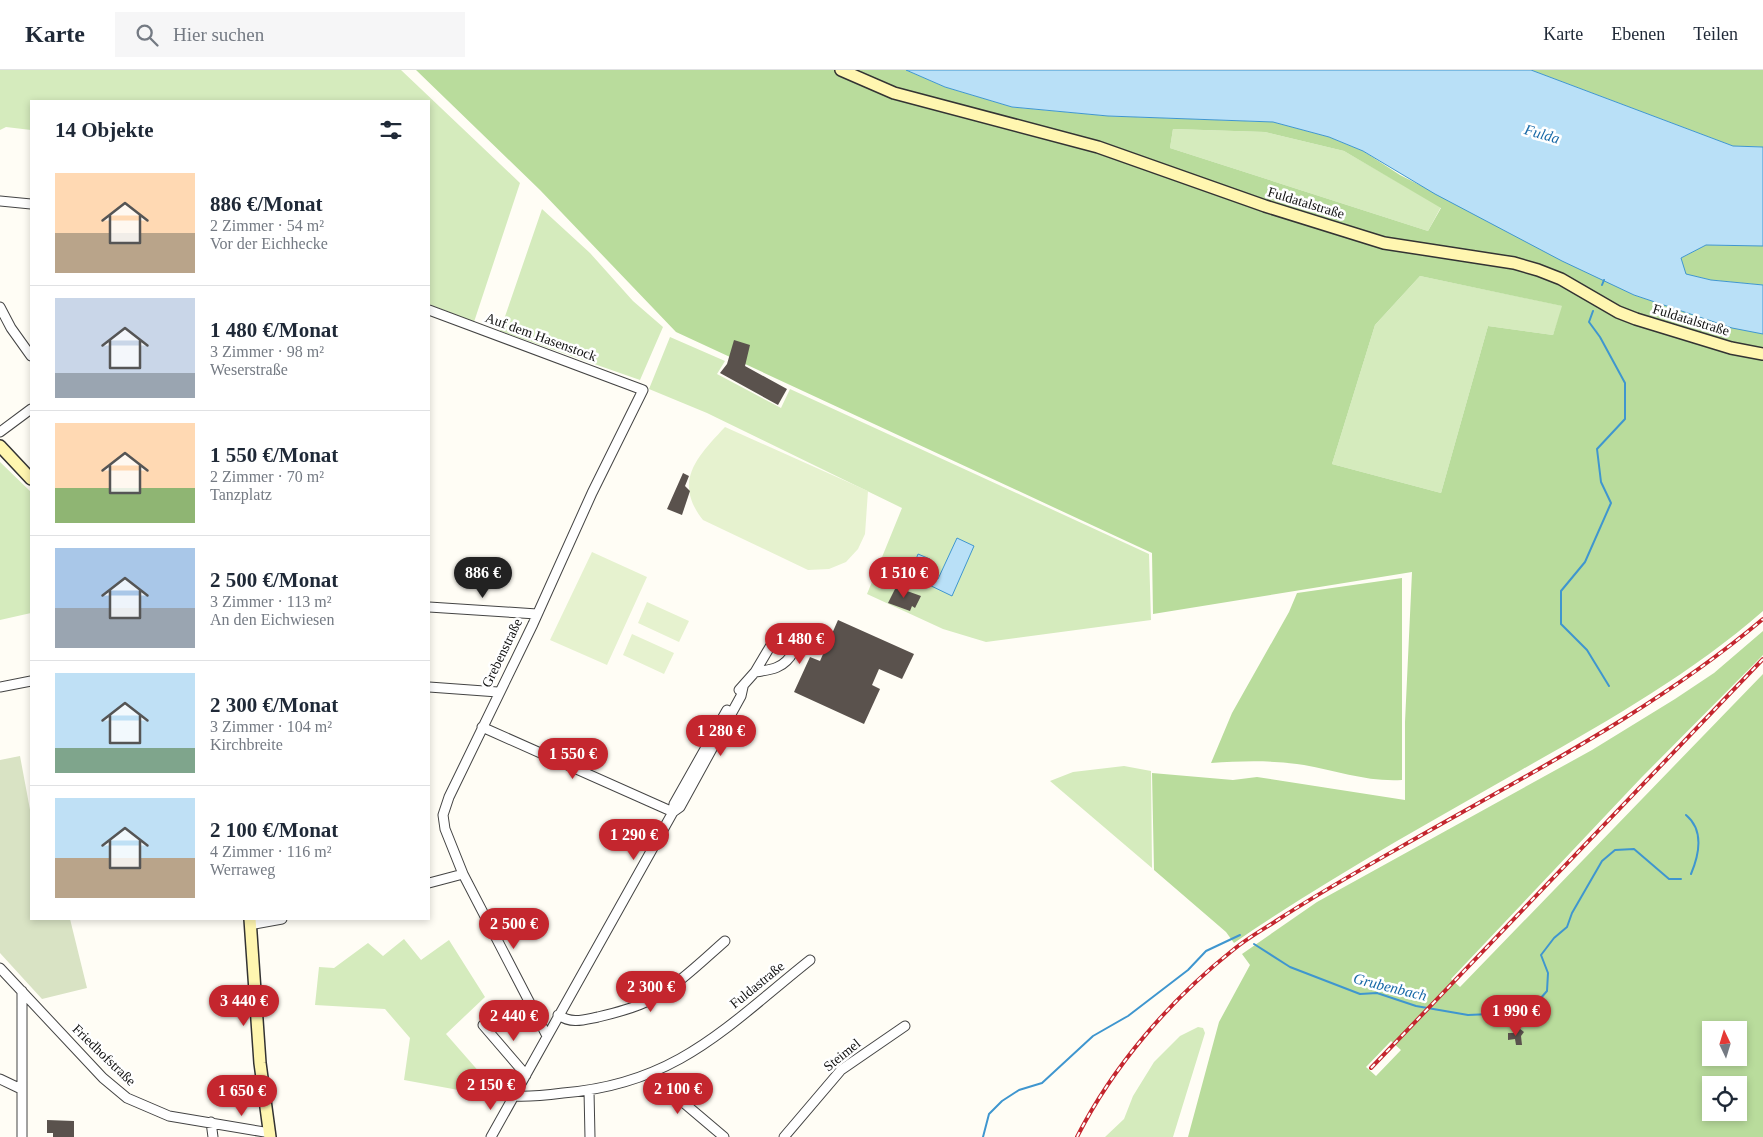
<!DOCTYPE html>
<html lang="de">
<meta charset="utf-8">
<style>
body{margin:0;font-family:"Times New Roman",serif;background:#f6f6f7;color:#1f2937;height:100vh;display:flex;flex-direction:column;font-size:19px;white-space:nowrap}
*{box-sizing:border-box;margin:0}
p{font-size:16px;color:#747a83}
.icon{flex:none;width:28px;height:28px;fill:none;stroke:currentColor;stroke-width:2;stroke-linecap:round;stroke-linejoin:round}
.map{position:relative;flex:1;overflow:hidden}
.sheet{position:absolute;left:30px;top:30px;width:400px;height:820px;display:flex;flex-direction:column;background:#fff;border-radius:0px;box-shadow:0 2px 8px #0003}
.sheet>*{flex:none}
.needle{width:32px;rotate:356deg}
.buttons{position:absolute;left:1702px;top:951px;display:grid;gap:10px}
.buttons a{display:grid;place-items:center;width:45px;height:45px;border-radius:0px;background:#fff;box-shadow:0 2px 8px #0003;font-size:25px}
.price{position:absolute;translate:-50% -42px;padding:0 11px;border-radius:18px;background:#c4262e;color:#fff;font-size:16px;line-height:32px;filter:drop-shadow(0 1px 2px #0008)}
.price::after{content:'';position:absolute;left:50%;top:30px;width:15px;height:11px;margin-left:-8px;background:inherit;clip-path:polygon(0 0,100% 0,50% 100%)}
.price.active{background:#222;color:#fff}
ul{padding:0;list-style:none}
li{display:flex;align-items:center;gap:15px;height:125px;padding:0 25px}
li+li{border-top:1px solid #e0e1e3}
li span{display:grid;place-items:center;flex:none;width:140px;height:100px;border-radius:0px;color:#555}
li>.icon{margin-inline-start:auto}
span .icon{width:60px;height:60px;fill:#fffc;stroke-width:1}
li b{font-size:21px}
h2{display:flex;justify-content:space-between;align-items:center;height:60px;padding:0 25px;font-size:21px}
header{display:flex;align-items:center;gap:30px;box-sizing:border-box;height:70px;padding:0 25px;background:#fff;border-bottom:1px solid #e0e1e3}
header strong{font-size:24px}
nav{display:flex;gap:28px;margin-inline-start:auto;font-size:18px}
.search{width:350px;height:45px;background:#f6f6f7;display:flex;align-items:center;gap:12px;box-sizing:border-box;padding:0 18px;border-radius:0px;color:#747a83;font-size:19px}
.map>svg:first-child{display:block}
.green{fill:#d5ebbd}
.forest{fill:#b9dc9c;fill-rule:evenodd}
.cemetery{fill:#d9e3c4}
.pitch{fill:#e6f2cf}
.water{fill:#b9e0f7;stroke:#3f96cf}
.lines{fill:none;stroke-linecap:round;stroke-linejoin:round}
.stream{stroke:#3f96cf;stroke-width:2}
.building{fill:#5a524d}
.street-casing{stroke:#444;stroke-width:11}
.secondary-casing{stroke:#333;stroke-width:14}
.street{stroke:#fff;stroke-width:9}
.secondary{stroke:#fff6b0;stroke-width:11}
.rail-casing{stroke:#c4262e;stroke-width:4}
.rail{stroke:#fff;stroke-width:2;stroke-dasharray:5.5;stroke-linecap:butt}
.labels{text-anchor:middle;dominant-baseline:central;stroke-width:5;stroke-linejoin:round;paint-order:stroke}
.street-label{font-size:14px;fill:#111;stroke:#fff}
.water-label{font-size:15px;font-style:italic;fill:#1768a6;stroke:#fff}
</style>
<header>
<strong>Karte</strong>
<div class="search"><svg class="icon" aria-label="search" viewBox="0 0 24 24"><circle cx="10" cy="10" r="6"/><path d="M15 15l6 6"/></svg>Hier suchen</div>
<nav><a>Karte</a><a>Ebenen</a><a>Teilen</a></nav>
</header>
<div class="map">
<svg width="1763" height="1067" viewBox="0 0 1763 1067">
<rect width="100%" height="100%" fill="#fffdf5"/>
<path class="green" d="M0 0H401L520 113 474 252 429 234V31H31V60L6 57 0 60Z
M1173 59 1265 62 1344 81 1441 137 1428 161 1170 78Z
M542 139 590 183 633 231 663 257 640 310 500 261Z
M1420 206 1563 236 1553 265 1488 256 1441 423 1332 394 1375 255Z
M670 267 725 291 717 304 781 338 790 319 1149 484 1151 550 986 572 943 559 867 524 902 438 707 343 649 319Z
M0 392 31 422V543L0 550Z
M1124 696 1151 701 1152 798 1050 711 1073 702Z
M404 869 421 890 449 870 485 927 446 964 502 1028 404 1010 410 968 385 939 315 935 319 897 334 898 368 873 383 886Z
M1198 957 1203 958 1205 963 1173 1067H1105L1124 1049 1133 1026 1154 992 1180 966Z"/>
<path class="forest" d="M416 0H906L945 17 1012 37 1108 46 1273 52 1329 67 1363 81 1400 105 1634 225 1732 257 1763 264V541C1691 604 1606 652 1523 699 1425 755 1327 809 1234 873L1226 862 1154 800 1152 703 1233 710 1257 707 1405 730V652L1412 502 1153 544 1152 483 676 262 540 120ZM1173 59 1265 62 1344 81 1441 138 1428 161 1170 78ZM1420 206 1562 236 1553 265 1488 256 1441 423 1332 394 1375 255Z
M1531 0H1763V77L1733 76Z
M1706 175 1763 176V215L1711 210 1685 204 1681 188Z
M1402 508V710C1367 712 1338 701 1304 695 1272 690 1242 691 1211 693L1232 643 1289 542 1297 523Z
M1763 561V585L1641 708 1451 909 1460 917 1763 604V1067H1188L1219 952 1250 895 1242 884 1317 832 1592 680 1675 629 1714 603ZM1711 960H1739V988H1711ZM1391 971 1401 980 1376 1006 1366 997ZM1711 1015H1739V1042H1711Z"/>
<path class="cemetery" d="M20 686 31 745V849H70L87 918 42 929 0 883V690Z"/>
<path class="pitch" d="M725 357 868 421 865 464 858 479 846 492 829 499 808 500 703 450C673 412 696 388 725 357Z
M592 482 647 507 607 595 550 570Z
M647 532 689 551 679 572 638 553Z
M632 564 674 583 664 604 623 585Z"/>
<path class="water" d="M906 0H1531L1733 76 1763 77V176L1706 175 1681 188 1686 204 1711 210 1763 215V264L1732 258 1634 225 1562 191 1435 124 1363 81 1329 67 1273 52 1108 46 1012 37 945 17Z
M957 468 974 476 952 526 923 512 918 514 908 510 918 484 930 489 928 494 932 507 938 509Z"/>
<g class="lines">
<path class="stream" d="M1602 215 1604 210
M1593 241 1589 252 1600 267 1625 313V349L1597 379 1601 412 1611 433 1585 492 1561 521V554L1587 580 1609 616
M1686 745C1704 760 1699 785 1691 804
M1254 874 1290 897 1360 924 1377 923 1416 936 1468 945 1513 943 1533 937 1547 921 1548 903 1541 885 1554 868 1567 857 1572 843 1602 791 1615 780 1634 779 1669 809H1681
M983 1067 989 1044 1002 1031 1019 1020 1042 1013 1093 966 1128 946 1188 900 1206 881 1240 865"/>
</g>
<path class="building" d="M734 270 750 275 745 296 787 319 778 335 720 303 727 294Z
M683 403 689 406 685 416 690 421 682 445 667 439Z
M896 517 921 526 915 538 912 536 910 541 888 533Z
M838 550 914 584 902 609 879 599 872 615 880 619 864 654 794 622 810 587 820 591Z
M1519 958 1524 962 1521 966 1522 975H1516L1515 969 1508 970V963H1516Z
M47 1050 74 1051V1067H53V1063H47Z"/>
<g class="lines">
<defs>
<path id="street" d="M0 131 31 134
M0 237 11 258 31 286
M429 240 643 320 592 423 533 554 449 727 443 745 445 759 463 804 429 813
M0 362 31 339
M429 537 537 544
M0 617 31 611
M429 617 498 622
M739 620 755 602 774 570 783 568 792 573 793 582C785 598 771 600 755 602
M482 657 673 742
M673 742 674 734 727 640
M463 804 547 966
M250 855 282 849
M0 898 103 1008 127 1028 169 1046 270 1063
M22 921V1067
M558 945C572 954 583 950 598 947 615 943 631 939 646 932 675 918 701 892 725 871
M483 955 526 1005
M652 1004 658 1011 724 1067
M0 1009 21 1019
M589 1021 590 1067
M514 1026C530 1027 547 1025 563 1023 677 1014 727 956 810 890
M211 1052 213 1067
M491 1067 673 742 680 737 741 626 743 617
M784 1067 841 1000 905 956"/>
<path id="secondary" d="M841 0 894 23 1098 77 1265 136 1384 173 1514 193 1538 200 1561 209 1618 242 1636 249 1731 278 1763 284
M0 376 31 409
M250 849 260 993 270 1067"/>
</defs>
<use href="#street" class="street-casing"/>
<use href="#secondary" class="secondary-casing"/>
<use href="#street" class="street"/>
<use href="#secondary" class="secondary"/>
<defs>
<path id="rail" d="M1371 998 1763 589
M1077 1067C1113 996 1170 930 1233 880 1246 869 1262 860 1276 851 1325 819 1376 791 1427 762 1542 697 1661 635 1763 549"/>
</defs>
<use href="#rail" class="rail-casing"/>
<use href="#rail" class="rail"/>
</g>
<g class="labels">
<g class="street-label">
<text transform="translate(1306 133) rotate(17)">Fuldatalstraße</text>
<text transform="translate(1691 250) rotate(17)">Fuldatalstraße</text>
<text transform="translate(541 267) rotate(20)">Auf dem Hasenstock</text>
<text transform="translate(502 583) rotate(-64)">Grebenstraße</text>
<text transform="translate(757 915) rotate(-39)">Fuldastraße</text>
<text transform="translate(104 985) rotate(44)">Friedhofstraße</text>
<text transform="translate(842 985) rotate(-39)">Steimel</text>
</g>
<g class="water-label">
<text transform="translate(1542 64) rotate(16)">Fulda</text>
<text transform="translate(1390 917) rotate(14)">Grubenbach</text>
</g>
</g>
</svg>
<div class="buttons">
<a><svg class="needle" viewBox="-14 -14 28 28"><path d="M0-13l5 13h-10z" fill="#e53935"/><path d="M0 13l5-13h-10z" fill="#747a83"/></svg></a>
<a><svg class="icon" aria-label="locate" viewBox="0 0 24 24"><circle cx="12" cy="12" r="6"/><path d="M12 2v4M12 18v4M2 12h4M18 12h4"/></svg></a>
</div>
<b class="price active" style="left:483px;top:529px">886 €</b>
<b class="price" style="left:904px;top:529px">1 510 €</b>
<b class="price" style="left:800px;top:595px">1 480 €</b>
<b class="price" style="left:721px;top:687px">1 280 €</b>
<b class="price" style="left:573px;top:710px">1 550 €</b>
<b class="price" style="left:634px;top:791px">1 290 €</b>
<b class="price" style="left:514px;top:880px">2 500 €</b>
<b class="price" style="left:651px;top:943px">2 300 €</b>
<b class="price" style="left:244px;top:957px">3 440 €</b>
<b class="price" style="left:1516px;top:967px">1 990 €</b>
<b class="price" style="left:514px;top:972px">2 440 €</b>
<b class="price" style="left:491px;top:1041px">2 150 €</b>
<b class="price" style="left:678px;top:1045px">2 100 €</b>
<b class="price" style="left:242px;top:1047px">1 650 €</b>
<section class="sheet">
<h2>14 Objekte<svg class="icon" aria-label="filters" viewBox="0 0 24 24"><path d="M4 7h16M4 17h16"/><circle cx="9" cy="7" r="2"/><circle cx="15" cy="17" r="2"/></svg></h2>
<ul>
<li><span style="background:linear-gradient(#ffd9b3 60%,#b9a48a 0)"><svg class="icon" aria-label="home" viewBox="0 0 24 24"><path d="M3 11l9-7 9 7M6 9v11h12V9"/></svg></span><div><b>886 €/Monat</b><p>2 Zimmer · 54 m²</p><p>Vor der Eichhecke</p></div></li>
<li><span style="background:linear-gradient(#c9d6e8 75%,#9aa5b1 0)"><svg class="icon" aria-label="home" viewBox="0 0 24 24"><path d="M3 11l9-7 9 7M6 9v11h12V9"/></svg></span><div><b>1 480 €/Monat</b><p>3 Zimmer · 98 m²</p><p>Weserstraße</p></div></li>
<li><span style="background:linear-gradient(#ffd9b3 65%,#8fb573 0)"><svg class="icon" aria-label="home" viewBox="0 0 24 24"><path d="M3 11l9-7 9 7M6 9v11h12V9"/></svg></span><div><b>1 550 €/Monat</b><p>2 Zimmer · 70 m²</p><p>Tanzplatz</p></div></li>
<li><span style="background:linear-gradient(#a9c7e8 60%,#9aa5b1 0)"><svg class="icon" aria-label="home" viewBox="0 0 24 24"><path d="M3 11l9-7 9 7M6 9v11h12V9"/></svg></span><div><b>2 500 €/Monat</b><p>3 Zimmer · 113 m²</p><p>An den Eichwiesen</p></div></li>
<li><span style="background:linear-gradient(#bfe0f5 75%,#7fa58c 0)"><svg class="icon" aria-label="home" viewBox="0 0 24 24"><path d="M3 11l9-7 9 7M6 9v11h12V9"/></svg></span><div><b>2 300 €/Monat</b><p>3 Zimmer · 104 m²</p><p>Kirchbreite</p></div></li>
<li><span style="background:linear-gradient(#bfe0f5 60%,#b9a48a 0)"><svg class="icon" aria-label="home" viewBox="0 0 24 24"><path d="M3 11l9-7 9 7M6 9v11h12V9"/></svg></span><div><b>2 100 €/Monat</b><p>4 Zimmer · 116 m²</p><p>Werraweg</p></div></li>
</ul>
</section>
</div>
